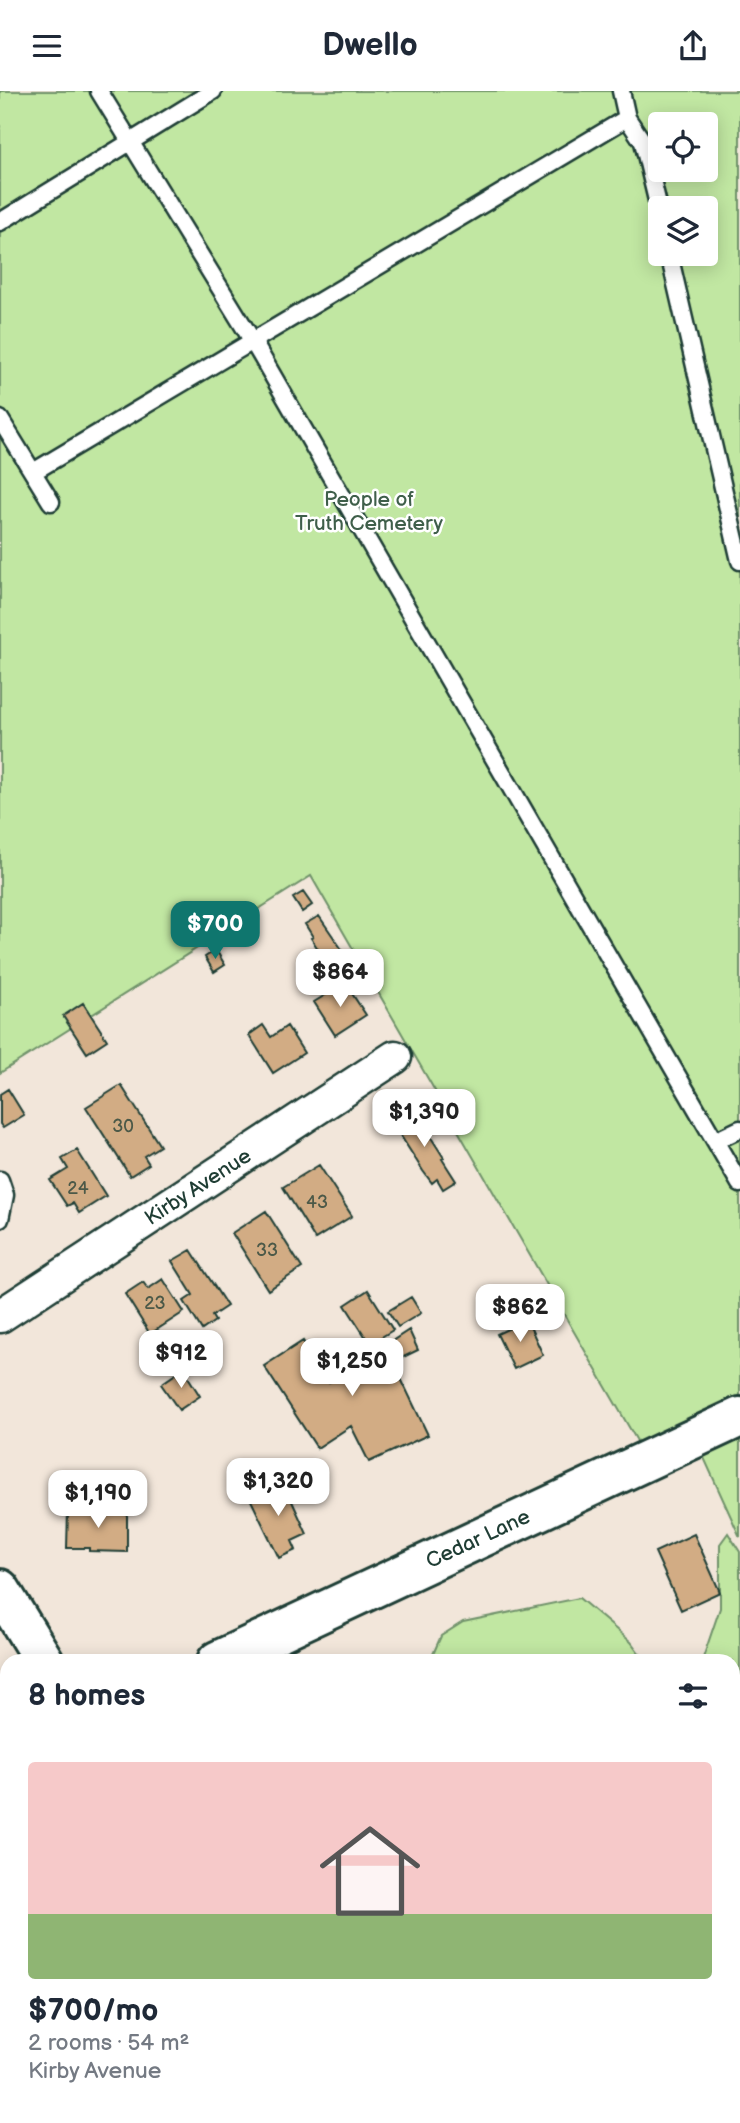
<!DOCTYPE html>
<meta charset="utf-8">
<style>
body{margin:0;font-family:"Balsamiq Sans",sans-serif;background:#f6f6f7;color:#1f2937;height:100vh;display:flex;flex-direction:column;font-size:26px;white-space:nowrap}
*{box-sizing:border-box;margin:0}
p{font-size:23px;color:#747a83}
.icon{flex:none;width:38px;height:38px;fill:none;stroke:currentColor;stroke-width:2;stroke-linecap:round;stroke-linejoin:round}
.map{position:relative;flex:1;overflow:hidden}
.drawer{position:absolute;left:0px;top:1563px;width:740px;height:471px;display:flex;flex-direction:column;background:#fff;border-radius:21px 21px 0 0;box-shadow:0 4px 18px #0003}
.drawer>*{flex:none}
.tools{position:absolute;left:648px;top:21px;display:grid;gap:14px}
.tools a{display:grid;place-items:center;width:70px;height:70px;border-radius:7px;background:#fff;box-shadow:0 4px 18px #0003;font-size:35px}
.price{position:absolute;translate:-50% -60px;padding:0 16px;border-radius:14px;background:#fff;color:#222;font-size:23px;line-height:46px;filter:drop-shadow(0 2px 4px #0008)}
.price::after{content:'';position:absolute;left:50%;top:42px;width:21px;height:16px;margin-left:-10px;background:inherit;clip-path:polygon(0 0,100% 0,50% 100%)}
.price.on{background:#0f766e;color:#fff}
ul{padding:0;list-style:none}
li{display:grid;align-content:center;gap:14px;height:371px;padding:0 28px}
li span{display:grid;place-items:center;height:217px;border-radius:7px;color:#555}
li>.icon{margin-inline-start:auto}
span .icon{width:126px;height:126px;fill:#fffc;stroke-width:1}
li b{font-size:30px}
h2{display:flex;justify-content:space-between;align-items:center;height:84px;padding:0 28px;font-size:30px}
header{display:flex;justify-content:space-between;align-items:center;height:91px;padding:0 28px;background:#fff;font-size:32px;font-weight:800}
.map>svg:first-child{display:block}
.green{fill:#c1e7a2;stroke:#70926b;stroke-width:2;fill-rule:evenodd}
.building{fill:#d2ac84;stroke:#1f3d34;stroke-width:2}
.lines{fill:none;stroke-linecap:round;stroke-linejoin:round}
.service-casing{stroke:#1f3d34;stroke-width:21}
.minor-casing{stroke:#1f3d34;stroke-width:37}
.tertiary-casing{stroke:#1f3d34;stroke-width:44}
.secondary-casing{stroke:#1f3d34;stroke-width:44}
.service{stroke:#fff;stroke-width:16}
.minor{stroke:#fff;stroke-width:32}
.tertiary{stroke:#fff;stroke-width:38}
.secondary{stroke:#fff;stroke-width:38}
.labels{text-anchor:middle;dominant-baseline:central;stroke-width:5;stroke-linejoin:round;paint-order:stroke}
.number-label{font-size:18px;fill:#4c5948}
.park-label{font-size:21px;fill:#3f5f4a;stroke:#fff}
.street-label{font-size:21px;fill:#1f3d34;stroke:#fff}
</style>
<header><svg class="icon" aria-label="menu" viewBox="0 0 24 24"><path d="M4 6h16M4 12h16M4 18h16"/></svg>Dwello<svg class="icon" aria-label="share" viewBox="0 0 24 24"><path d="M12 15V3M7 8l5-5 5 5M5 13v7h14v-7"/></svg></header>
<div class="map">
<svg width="740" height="2032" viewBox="0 0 740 2032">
<rect width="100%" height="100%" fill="#f2e6da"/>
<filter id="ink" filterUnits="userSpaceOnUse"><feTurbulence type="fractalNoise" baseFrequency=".0143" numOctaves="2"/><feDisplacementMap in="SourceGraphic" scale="14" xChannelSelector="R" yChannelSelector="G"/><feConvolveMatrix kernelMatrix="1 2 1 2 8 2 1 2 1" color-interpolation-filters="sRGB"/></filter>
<g filter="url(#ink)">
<path class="green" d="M0 0H740V1446L696 1349 648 1369 311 785 0 982ZM660 33H705V79H660ZM660 117H705V163H660Z
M728 1442 740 1461V2032H583L579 2027 733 2026V1570H702L720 1517V1453Z
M579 1507 631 1551 645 1570H430L441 1545 463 1531Z"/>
<path class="building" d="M303 801 312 814 302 821 293 807Z
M319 825 345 863 328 874 311 847 313 846 305 833Z
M216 859 225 874 214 881 205 866Z
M345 892 366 924 335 944 314 911Z
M83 912 107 949 87 962 63 925Z
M263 934 271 946 287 935 304 962 273 982 249 944Z
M121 994 160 1055 144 1065 149 1073 130 1085 86 1016Z
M8 998 24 1024 3 1037 0 1033V1003Z
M413 1018 444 1067 442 1068 456 1090 443 1098 437 1088 432 1092 423 1080 392 1031Z
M77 1059 106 1105 79 1122 73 1112 67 1115 50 1089 68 1078 62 1068Z
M319 1074 352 1125 315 1148 283 1096Z
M266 1120 302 1177 268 1199 232 1142Z
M191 1159 227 1215 212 1225 215 1230 202 1239 184 1210 193 1204 172 1170Z
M163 1188 184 1221 150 1243 125 1203 143 1191 148 1198Z
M368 1199 393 1239 370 1253 345 1214Z
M411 1206 421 1222 398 1236 388 1220Z
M527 1229 543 1264 514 1278 497 1243Z
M409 1239 418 1259 393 1271 428 1344 369 1371 351 1335 317 1357 264 1275 303 1250 329 1291Z
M183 1278 200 1305 179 1319 161 1293Z
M263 1394 268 1404 285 1395 307 1443 292 1450 296 1459 279 1467 247 1401Z
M89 1418 127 1419V1461L89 1460V1457H67L68 1419H89Z
M694 1443 720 1501 681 1519 655 1461Z
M7 1719V1791L0 1794V1722Z
M7 1865V1912L0 1915V1868Z
M203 2026H281L269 2032H206Z"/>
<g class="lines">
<defs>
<path id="service" d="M99 0 252 249 740 1093
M621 0 627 27 643 51 660 122
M0 131 213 0
M669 163 740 470
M0 328 51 411
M33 381 627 27
M715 1050 740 1038
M0 1089 5 1104 0 1128
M0 1822 7 1820
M0 1963 7 1960"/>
<path id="minor" d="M0 1225 395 966
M34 2032 46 2026"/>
<path id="tertiary" d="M217 1570 740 1326
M0 1670 7 1666"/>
<path id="secondary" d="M0 1498 44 1570
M131 2026 132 2032"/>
</defs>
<use href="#service" class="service-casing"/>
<use href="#minor" class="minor-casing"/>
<use href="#tertiary" class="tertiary-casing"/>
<use href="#secondary" class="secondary-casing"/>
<use href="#service" class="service"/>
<use href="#minor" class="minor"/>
<use href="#tertiary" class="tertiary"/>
<use href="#secondary" class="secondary"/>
</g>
</g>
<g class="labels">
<g class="number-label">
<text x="123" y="1035">30</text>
<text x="78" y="1097">24</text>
<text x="317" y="1111">43</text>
<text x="267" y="1159">33</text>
<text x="155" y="1212">23</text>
</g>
<g class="park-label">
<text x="369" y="408">People of<tspan x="369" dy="24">Truth Cemetery</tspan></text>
</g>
<g class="street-label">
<text transform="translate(198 1096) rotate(-33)">Kirby Avenue</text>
<text transform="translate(478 1448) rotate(-25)">Cedar Lane</text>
</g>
</g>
</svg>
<div class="tools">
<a><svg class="icon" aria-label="locate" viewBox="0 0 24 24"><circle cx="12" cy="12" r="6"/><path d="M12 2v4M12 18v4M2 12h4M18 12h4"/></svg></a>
<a><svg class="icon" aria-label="layers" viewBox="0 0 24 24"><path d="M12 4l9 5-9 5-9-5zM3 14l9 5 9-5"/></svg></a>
</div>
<b class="price on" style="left:215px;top:870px">$700</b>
<b class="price" style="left:340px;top:918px">$864</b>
<b class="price" style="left:424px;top:1058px">$1,390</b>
<b class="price" style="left:520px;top:1253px">$862</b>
<b class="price" style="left:181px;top:1299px">$912</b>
<b class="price" style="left:352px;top:1307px">$1,250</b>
<b class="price" style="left:278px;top:1427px">$1,320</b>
<b class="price" style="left:98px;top:1439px">$1,190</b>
<section class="drawer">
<h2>8 homes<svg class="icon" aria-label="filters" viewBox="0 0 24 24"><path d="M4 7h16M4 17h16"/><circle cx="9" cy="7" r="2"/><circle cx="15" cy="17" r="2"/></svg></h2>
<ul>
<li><span style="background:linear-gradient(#f6c9c9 70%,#8fb573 0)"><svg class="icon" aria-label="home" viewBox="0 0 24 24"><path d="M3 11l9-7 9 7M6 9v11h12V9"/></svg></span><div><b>$700/mo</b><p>2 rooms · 54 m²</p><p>Kirby Avenue</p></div></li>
</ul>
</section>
</div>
